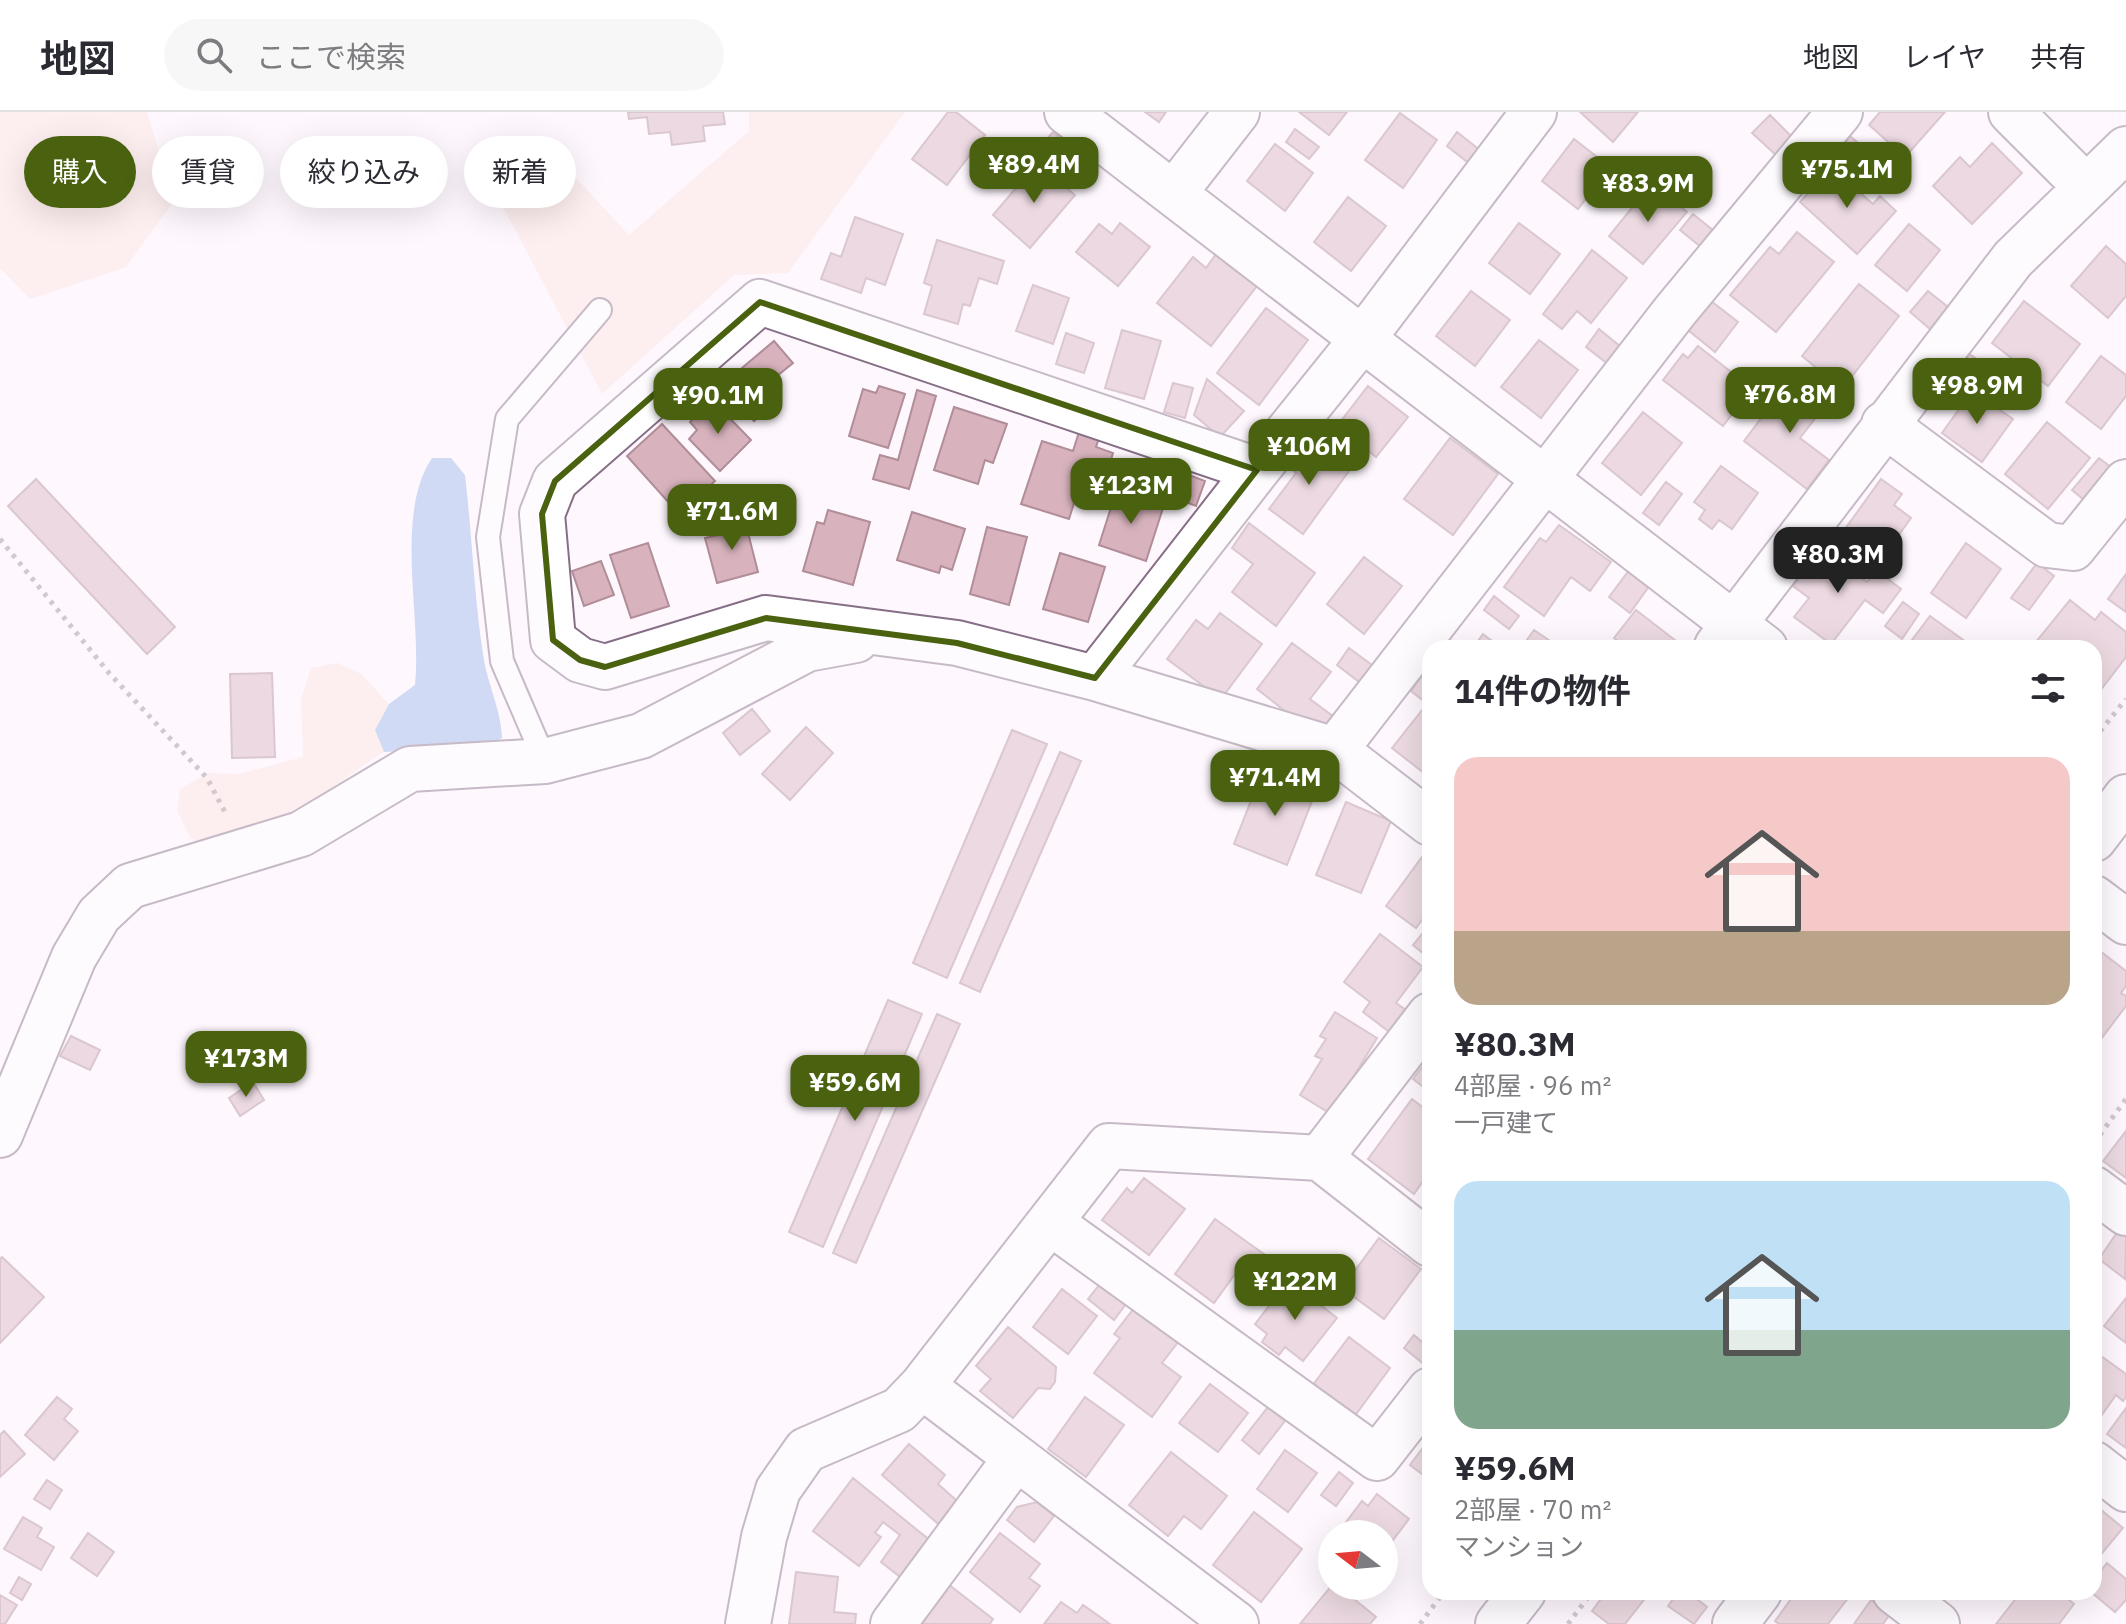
<!DOCTYPE html>
<html lang="ja">
<meta charset="utf-8">
<style>
body{margin:0;font-family:"IBM Plex Sans","Noto Sans JP",sans-serif;background:#f7f7f7;color:#2b2b33;height:100vh;display:flex;flex-direction:column;font-size:30px;white-space:nowrap}
*{box-sizing:border-box;margin:0}
p{font-size:26px;color:#7c7c81}
.icon{flex:none;width:44px;height:44px;fill:none;stroke:currentColor;stroke-width:2;stroke-linecap:round;stroke-linejoin:round}
.map{position:relative;flex:1;overflow:hidden}
.side{position:absolute;left:1422px;top:528px;width:680px;height:960px;display:flex;flex-direction:column;background:#fff;border-radius:24px;box-shadow:0 8px 32px #0002}
.side>*{flex:none}
.hud{position:absolute;left:24px;top:24px;width:760px;height:72px;display:flex;gap:16px}
.needle{width:52px;rotate:286deg}
.tools{position:absolute;left:1318px;top:1408px;display:grid;gap:16px}
.tools a{display:grid;place-items:center;width:80px;height:80px;border-radius:50%;background:#fff;box-shadow:0 8px 32px #0002;font-size:40px}
.price{position:absolute;translate:-50% -68px;padding:0 18px;border-radius:16px;background:#4a6210;color:#fff;font-size:26px;line-height:52px;filter:drop-shadow(0 2px 4px #0008)}
.price::after{content:'';position:absolute;left:50%;top:48px;width:24px;height:18px;margin-left:-12px;background:inherit;clip-path:polygon(0 0,100% 0,50% 100%)}
.price.selected{background:#222;color:#fff}
ul{padding:0;list-style:none}
li{display:grid;align-content:center;gap:16px;height:424px;padding:0 32px}
li span{display:grid;place-items:center;height:248px;border-radius:24px;color:#555}
li>.icon{margin-inline-start:auto}
span .icon{width:144px;height:144px;fill:#fffc;stroke-width:1}
li b{font-size:34px}
h2{display:flex;justify-content:space-between;align-items:center;height:96px;padding:0 32px;font-size:34px}
.chip{padding:0 28px;border-radius:36px;background:#fff;box-shadow:0 8px 32px #0002;font-size:28px;line-height:72px}
.chip.selected{background:#4a6210;color:#fff}
header{display:flex;align-items:center;gap:48px;box-sizing:border-box;height:112px;padding:0 40px;background:#fff;border-bottom:2px solid #e1e1e2}
header strong{font-size:38px}
nav{display:flex;gap:44px;margin-inline-start:auto;font-size:28px}
.search{width:560px;height:72px;background:#f7f7f7;display:flex;align-items:center;gap:20px;box-sizing:border-box;padding:0 28px;border-radius:44px;color:#7c7c81;font-size:30px}
.map>svg:first-child{display:block}
.green{fill:#fce2dd}
.water{fill:#99b5eb}
.building{fill:#d8b3be;stroke:#b08d97;stroke-width:2}
.lines{fill:none;stroke-linecap:round;stroke-linejoin:round}
.service-casing{stroke:#866f86;stroke-width:26}
.minor-casing{stroke:#866f86;stroke-width:48}
.tertiary-casing{stroke:#866f86;stroke-width:48}
.path{stroke:#999199;stroke-width:5;stroke-dasharray:4 6;stroke-linecap:butt}
.service{stroke:#fff;stroke-width:22}
.minor{stroke:#fff;stroke-width:44}
.tertiary{stroke:#fff;stroke-width:44}
.marked{fill:none;stroke:#4a6210;stroke-width:6;stroke-linejoin:round}
</style>
<header>
<strong>地図</strong>
<div class="search"><svg class="icon" aria-label="search" viewBox="0 0 24 24"><circle cx="10" cy="10" r="6"/><path d="M15 15l6 6"/></svg>ここで検索</div>
<nav><a>地図</a><a>レイヤ</a><a>共有</a></nav>
</header>
<div class="map">
<svg width="2126" height="1512" viewBox="0 0 2126 1512">
<rect width="100%" height="100%" fill="#fef8fe"/>
<path class="green" d="M0 0H147L174 89 126 155 30 187 0 156Z
M749 0H905L788 161 734 163 602 282 497 84 549 37 629 123 749 19Z
M338 551 361 562 389 592 375 618 384 640C324 676 267 743 191 727L177 699 180 677 208 661 239 662 303 645 301 588 311 556Z"/>
<path class="water" d="M432 346H451L465 363C472 423 474 483 483 542 487 572 501 596 502 626L484 635 384 640 375 618 389 592 415 573C422 505 394 403 432 346Z"/>
<path class="building" d="M628 0H723L725 12 703 14 705 29 672 33 670 20 649 22 647 5 629 7Z
M948 0H956L985 23 947 73 912 47Z
M1145 0H1166L1159 10Z
M1299 0H1347L1329 23Z
M1580 0H1638L1613 30Z
M1880 0H1945L1905 45 1869 13Z
M1400 1 1437 28 1403 76 1365 48Z
M1770 3 1794 27 1777 44 1752 21Z
M1295 17 1319 35 1309 47 1286 30Z
M1053 20 1066 31 1048 54 1034 42Z
M1457 20 1481 39 1471 53 1447 34Z
M1850 24 1878 48 1865 63 1837 40Z
M1574 27 1610 55 1578 97 1542 69Z
M1992 31 2022 61 1972 112 1933 74 1960 45 1970 55Z
M1275 32 1313 61 1285 99 1247 69Z
M1037 51 1075 83 1030 136 993 103Z
M1831 55 1873 92 1880 84 1896 99 1857 142 1800 90Z
M1652 71 1687 100 1643 152 1609 124Z
M1348 85 1386 114 1351 159 1314 130Z
M1693 102 1714 119 1701 135 1680 118Z
M855 105 903 122 885 173 866 166 861 181 821 167 831 141 841 145Z
M1120 111 1150 135 1118 174 1076 140 1099 112 1112 122Z
M1519 111 1560 142 1530 182 1489 151Z
M1909 112 1940 138 1907 179 1875 153Z
M1797 120 1834 150 1776 220 1730 183 1770 135 1779 142Z
M937 128 1004 149 997 172 979 166 970 194 963 192 958 212 924 202 932 174 924 171Z
M2106 134 2126 152V184L2108 206 2071 174Z
M1592 138 1627 166 1591 211 1577 199 1562 217 1543 202Z
M1216 142 1257 174 1211 234 1157 191 1193 145 1206 156Z
M1859 172 1899 204 1842 277 1802 244Z
M1033 173 1069 186 1053 232 1016 219Z
M1471 179 1510 208 1475 254 1436 224Z
M1928 179 1948 195 1930 217 1910 200Z
M1711 189 1738 210 1715 240 1688 218Z
M2024 189 2080 232 2048 274 1992 231Z
M1266 196 1308 228 1259 293 1217 261Z
M1599 217 1621 235 1608 252 1586 235Z
M1122 218 1161 229 1144 287 1105 276Z
M1066 221 1094 231 1084 261 1056 252Z
M1539 228 1578 258 1541 306 1501 275Z
M774 229 793 251 762 276 775 291 754 309 723 272Z
M1698 234 1735 263 1732 267 1749 280 1723 314 1663 268 1683 242 1688 246Z
M1968 241 1993 258 1981 274 1957 256Z
M2101 244 2126 263V284L2101 317 2066 290Z
M1207 267 1244 299 1220 325 1194 303Z
M1789 269 1824 295 1800 326 1829 348 1807 377 1744 329Z
M1173 271 1193 276 1185 306 1164 300Z
M879 274 905 282 888 336 849 324 863 277 876 281Z
M1368 274 1408 305 1376 345 1337 314Z
M917 278 936 284 909 377 873 367 880 343 898 348Z
M1972 279 2013 307 1982 350 1942 321Z
M712 288 751 328 720 359 689 327 697 318 690 310Z
M954 295 1007 312 993 351 985 348 978 372 934 358Z
M1643 300 1682 331 1641 383 1602 351Z
M2047 310 2090 346 2048 397 2005 362Z
M662 312 715 369 679 402 627 344Z
M1079 320 1099 326 1096 335 1113 341 1100 382 1079 375 1069 407 1021 392 1042 329 1073 339Z
M1450 326 1498 362 1453 423 1404 387Z
M1308 328 1349 359 1303 422 1269 397 1296 361 1289 355Z
M2099 346 2116 359 2089 392 2072 378Z
M1721 354 1758 381 1732 417 1719 408 1712 417 1699 407 1705 398 1694 390Z
M1176 358 1205 369 1196 394 1167 383Z
M36 367 175 515 147 542 8 394Z
M1881 367 1902 382 1894 393 1911 406 1883 445 1845 417Z
M1666 370 1682 382 1659 413 1643 401Z
M1116 380 1163 396 1146 449 1099 433Z
M828 398 870 410 853 473 803 459 817 410 824 412Z
M912 400 965 417 952 458 941 454 939 461 897 448Z
M744 405 758 460 717 471 705 426 723 422 720 412Z
M1249 411 1315 461 1276 514 1232 480 1253 452 1232 436Z
M1559 413 1611 450 1590 479 1571 465 1544 504 1504 475 1540 426 1546 430Z
M987 415 1027 425 1009 493 970 482Z
M648 431 669 494 631 506 610 443Z
M1966 431 2001 457 1966 506 1931 481Z
M1822 436 1867 470 1876 458 1901 477 1883 501 1865 488 1831 532 1794 505 1809 486 1793 474Z
M1060 441 1105 455 1088 510 1043 497Z
M1364 445 1402 474 1364 522 1327 492Z
M601 449 614 483 584 494 572 459Z
M2037 451 2054 464 2029 498 2011 486Z
M1630 457 1650 473 1630 501 1609 485Z
M2126 462V500L2108 487Z
M1494 484 1519 504 1509 517 1484 498Z
M2070 488 2095 508 2101 500 2126 520V545L2100 579 2094 575V536H2031Z
M1903 490 1919 502 1902 527 1885 514Z
M1636 498 1684 535 1683 536H1627L1614 526Z
M1220 501 1262 532 1221 587 1167 547 1196 508 1208 517Z
M1930 504 1966 530 1961 536H1906Z
M1534 518 1559 535V536H1521Z
M1483 522 1501 536H1473Z
M1292 531 1331 560 1310 587 1334 605 1325 617 1309 618 1257 577Z
M1349 536 1376 556 1363 573 1337 553Z
M1425 560 1430 564V594L1411 579Z
M272 561 275 645 232 646 230 562Z
M752 597 770 619 740 643 723 621Z
M1423 597 1430 603 1429 665 1392 636Z
M806 615 833 641 790 688 762 662Z
M1012 618 1047 632 947 866 913 851Z
M1060 640 1081 649 980 880 960 871Z
M1263 658 1316 679 1287 753 1234 732Z
M1346 690 1391 709 1361 781 1316 763Z
M1422 745 1430 752V797L1416 816 1386 794Z
M1430 812V847L1413 833Z
M1380 822 1423 855 1396 891 1409 900 1392 922 1363 900 1370 890 1344 870Z
M2100 839 2126 859V874L2121 881 2126 884V894L2095 935 2094 847Z
M888 888 922 902 823 1135 789 1120Z
M1335 900 1377 926 1331 1002 1300 983 1322 947 1315 944 1326 927 1320 924Z
M937 902 960 912 856 1151 833 1141Z
M71 924 100 938 90 958 60 944Z
M1430 944V980L1413 967Z
M253 970 264 988 240 1004 229 986Z
M1412 987 1430 1001V1059L1414 1082 1368 1047Z
M2126 1019V1066L2103 1049Z
M1144 1066 1185 1097 1149 1143 1102 1108 1127 1076 1132 1081Z
M1215 1107 1268 1145 1251 1168 1238 1158 1214 1191 1175 1162Z
M2118 1119 2126 1125 2125 1167 2099 1147Z
M1379 1126 1421 1157 1384 1207 1342 1176Z
M2 1145 44 1185 0 1231V1147Z
M1289 1168 1337 1206 1303 1249 1285 1235 1279 1243 1262 1230 1267 1222 1255 1212Z
M1100 1172 1126 1192 1114 1208 1088 1187Z
M1062 1177 1097 1204 1068 1242 1033 1215Z
M2126 1186V1231L2104 1214Z
M1135 1195 1179 1229 1162 1251 1181 1265 1152 1305 1094 1261 1120 1226 1114 1222Z
M1008 1215 1056 1255 1055 1270 1050 1277 1038 1276 1013 1306 980 1279 991 1267 976 1254Z
M1414 1223 1430 1237V1247L1425 1253 1404 1236Z
M1349 1225 1390 1256 1354 1305 1312 1274Z
M2094 1239 2126 1262V1285L2123 1289 2116 1283 2094 1314Z
M1210 1272 1248 1301 1218 1340 1179 1311Z
M57 1285 72 1297 64 1307 78 1319 54 1348 25 1323Z
M1085 1285 1124 1313 1086 1365 1048 1337Z
M1268 1295 1285 1309 1259 1342 1242 1328Z
M2126 1296V1336L2107 1322Z
M4 1319 25 1342 0 1365V1323Z
M1430 1326V1368L1410 1353Z
M909 1332 945 1363 938 1372 963 1394 944 1417 882 1363Z
M1285 1338 1317 1361 1288 1400 1257 1377Z
M1171 1340 1227 1384 1201 1417 1184 1404 1168 1424 1129 1393Z
M1339 1360 1353 1371 1336 1394 1321 1383Z
M853 1366 932 1430 904 1468 881 1450 900 1423 883 1410 875 1421 881 1425 859 1454 813 1419Z
M47 1368 62 1378 50 1397 34 1387Z
M1377 1382 1409 1407 1384 1440V1422H1337L1362 1389 1368 1394Z
M1037 1390 1054 1404 1034 1430 1007 1408 1017 1395Z
M2094 1392 2123 1416 2094 1451Z
M1254 1400 1302 1437 1261 1490 1213 1453Z
M23 1405 42 1416 37 1425 54 1435 41 1458 4 1437Z
M88 1421 114 1440 97 1464 71 1446Z
M1000 1421 1040 1452 1029 1466 1040 1474 1020 1500 970 1460Z
M2107 1451 2126 1467V1488L2115 1500 2091 1480H2094V1467Z
M796 1460 838 1465 834 1500 856 1502 855 1512H789Z
M19 1465 31 1472 22 1488 10 1481Z
M948 1472 993 1507 990 1512H918Z
M1332 1473 1338 1474 1376 1505 1370 1512H1300Z
M1606 1480H1650L1625 1512H1609L1592 1499Z
M1678 1480H1688L1707 1495 1694 1512 1668 1494Z
M1796 1480H1851L1852 1481 1828 1512H1779L1775 1509Z
M2021 1480H2059L2074 1492 2059 1512H1996Z
M0 1483 17 1493 5 1512H0Z
M1871 1488 1890 1502 1883 1512H1854Z
M1061 1490 1077 1501 1083 1493 1110 1512H1044Z"/>
<g class="lines">
<defs>
<path id="service" d="M545 649 502 549 488 425 507 307 600 198"/>
<path id="minor" d="M1067 0 1765 536
M2011 0 2086 75
M1174 81 1237 0
M1884 312 2047 433 2073 436 2126 370
M1717 534 2013 147 2126 37
M1095 566 1257 358
M1335 638 1675 199 1840 0
M1430 711 1335 638 1095 566 957 531 766 506 605 555 580 548 553 528 542 402 555 369 760 190 1257 358 1364 225 1534 0
M2094 786 2126 810
M0 1023 74 845 99 803 130 774 301 722 410 657 545 649 641 624 807 537 856 528
M1320 1046 1430 1132
M2094 1077 2126 1101
M1051 1111 1377 1346 1430 1278
M2094 1352 2126 1377
M1895 1480 1937 1512
M748 1512 764 1425 778 1378 806 1338 899 1298 922 1274
M893 1512 1016 1346
M1236 1512 922 1274 1109 1034 1320 1046 1430 903
M1735 1512 1759 1480"/>
<path id="tertiary" d="M2094 727 2126 685
M1498 1512 1523 1480"/>
</defs>
<use href="#service" class="service-casing"/>
<use href="#minor" class="minor-casing"/>
<use href="#tertiary" class="tertiary-casing"/>
<path class="path" d="M0 427 109 561 207 666 227 704
M2094 627 2126 587
M2094 1031 2126 987
M1420 1512 1444 1480
M1568 1512 1592 1480"/>
<use href="#service" class="service"/>
<use href="#minor" class="minor"/>
<use href="#tertiary" class="tertiary"/>
</g>
<path d="M0 0H2126V1512H0ZM760 190 1257 358 1095 566 957 531 766 506 605 555 580 548 553 528 542 402 555 369Z" fill="#fef8fe" fill-opacity=".55" fill-rule="evenodd"/>
<path class="marked" d="M760 190 1257 358 1095 566 957 531 766 506 605 555 580 548 553 528 542 402 555 369Z"/>
</svg>
<div class="tools">
<a><svg class="needle" viewBox="-14 -14 28 28"><path d="M0-13l5 13h-10z" fill="#e53935"/><path d="M0 13l5-13h-10z" fill="#7c7c81"/></svg></a>
</div>
<b class="price" style="left:1034px;top:93px">¥89.4M</b>
<b class="price" style="left:1847px;top:98px">¥75.1M</b>
<b class="price" style="left:1648px;top:112px">¥83.9M</b>
<b class="price" style="left:1977px;top:314px">¥98.9M</b>
<b class="price" style="left:1790px;top:323px">¥76.8M</b>
<b class="price" style="left:718px;top:324px">¥90.1M</b>
<b class="price" style="left:1309px;top:375px">¥106M</b>
<b class="price" style="left:1131px;top:414px">¥123M</b>
<b class="price" style="left:732px;top:440px">¥71.6M</b>
<b class="price selected" style="left:1838px;top:483px">¥80.3M</b>
<b class="price" style="left:1275px;top:706px">¥71.4M</b>
<b class="price" style="left:246px;top:987px">¥173M</b>
<b class="price" style="left:855px;top:1011px">¥59.6M</b>
<b class="price" style="left:1295px;top:1210px">¥122M</b>
<div class="hud">
<a class="chip selected">購入</a>
<a class="chip">賃貸</a>
<a class="chip">絞り込み</a>
<a class="chip">新着</a>
</div>
<section class="side">
<h2>14件の物件<svg class="icon" aria-label="filters" viewBox="0 0 24 24"><path d="M4 7h16M4 17h16"/><circle cx="9" cy="7" r="2"/><circle cx="15" cy="17" r="2"/></svg></h2>
<ul>
<li><span style="background:linear-gradient(#f6c9c9 70%,#b9a48a 0)"><svg class="icon" aria-label="home" viewBox="0 0 24 24"><path d="M3 11l9-7 9 7M6 9v11h12V9"/></svg></span><div><b>¥80.3M</b><p>4部屋 · 96 m²</p><p>一戸建て</p></div></li>
<li><span style="background:linear-gradient(#bfe0f5 60%,#7fa58c 0)"><svg class="icon" aria-label="home" viewBox="0 0 24 24"><path d="M3 11l9-7 9 7M6 9v11h12V9"/></svg></span><div><b>¥59.6M</b><p>2部屋 · 70 m²</p><p>マンション</p></div></li>
</ul>
</section>
</div>
